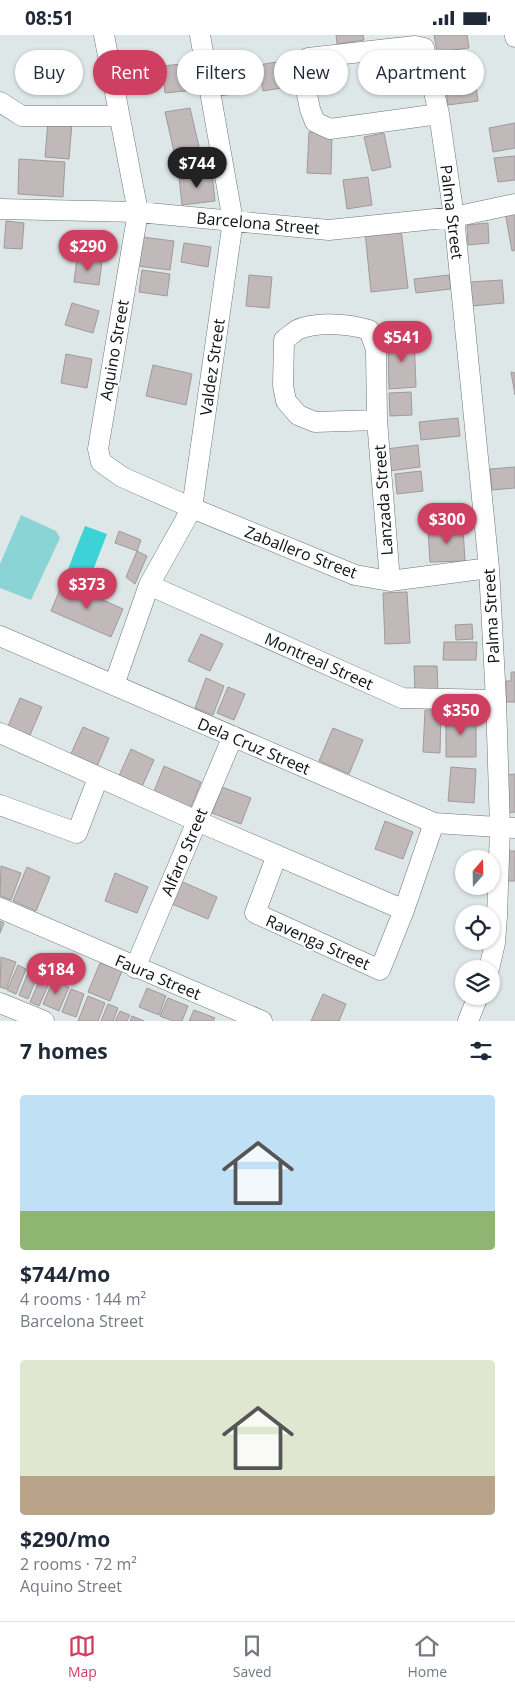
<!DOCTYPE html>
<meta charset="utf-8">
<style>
body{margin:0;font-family:"Open Sans",sans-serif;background:#f6f6f7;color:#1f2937;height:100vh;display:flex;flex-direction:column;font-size:19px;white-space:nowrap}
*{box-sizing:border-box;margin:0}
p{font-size:16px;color:#747a83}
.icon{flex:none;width:28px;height:28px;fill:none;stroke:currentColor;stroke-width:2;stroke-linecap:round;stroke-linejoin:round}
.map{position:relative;height:986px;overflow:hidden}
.drawer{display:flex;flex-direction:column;background:#fff;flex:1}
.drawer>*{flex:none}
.banner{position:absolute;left:15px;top:15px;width:485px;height:45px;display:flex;gap:10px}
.needle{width:32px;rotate:20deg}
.controls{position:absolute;left:455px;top:815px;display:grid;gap:10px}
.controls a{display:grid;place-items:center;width:45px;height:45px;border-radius:50%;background:#fff;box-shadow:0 1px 4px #0004;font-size:25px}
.price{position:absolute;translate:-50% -42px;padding:0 11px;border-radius:18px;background:#cf3f62;color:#fff;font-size:16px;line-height:32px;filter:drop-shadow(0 1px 2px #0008)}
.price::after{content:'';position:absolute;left:50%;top:30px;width:15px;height:11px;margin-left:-8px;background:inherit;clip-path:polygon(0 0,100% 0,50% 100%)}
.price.current{background:#222;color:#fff}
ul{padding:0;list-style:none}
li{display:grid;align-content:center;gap:10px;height:265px;padding:0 20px}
li span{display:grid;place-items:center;height:155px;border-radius:5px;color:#555}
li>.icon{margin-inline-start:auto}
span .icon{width:90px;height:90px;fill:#fffc;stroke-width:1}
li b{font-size:21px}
h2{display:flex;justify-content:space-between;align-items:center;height:60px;padding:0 20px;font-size:21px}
.tag{padding:0 18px;border-radius:22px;background:#fff;box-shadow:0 1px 4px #0004;font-size:18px;line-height:45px}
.tag.current{background:#cf3f62;color:#fff}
.status{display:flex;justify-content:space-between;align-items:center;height:35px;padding:0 25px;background:#fff;direction:ltr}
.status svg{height:14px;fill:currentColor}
.dock{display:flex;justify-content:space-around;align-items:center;height:70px;border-top:1px solid #e0e1e3;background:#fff;font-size:14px;color:#747a83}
.dock a{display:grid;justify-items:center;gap:2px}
.dock .current{color:#cf3f62}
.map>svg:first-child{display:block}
.green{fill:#8ad4d6}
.water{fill:#3dd2d5}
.building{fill:#c0b8b9;stroke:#a1999a}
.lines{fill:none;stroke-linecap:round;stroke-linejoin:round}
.minor-casing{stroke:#6e7575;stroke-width:21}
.minor{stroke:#fff;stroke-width:20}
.labels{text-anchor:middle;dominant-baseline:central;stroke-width:4;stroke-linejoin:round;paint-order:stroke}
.street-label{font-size:16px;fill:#0e1111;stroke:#fff}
</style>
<div class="status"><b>08:51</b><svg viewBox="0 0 49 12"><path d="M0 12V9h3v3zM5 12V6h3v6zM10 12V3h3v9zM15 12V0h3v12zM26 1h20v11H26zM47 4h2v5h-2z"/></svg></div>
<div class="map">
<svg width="515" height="986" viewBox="0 0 515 986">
<rect width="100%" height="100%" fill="#dee7e7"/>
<path class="green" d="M21 480 56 496 60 503 31 565 0 553V529Z"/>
<path class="water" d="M85 491 107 499 90 543 68 534Z"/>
<path class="building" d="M336 0H363L364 5 337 9Z
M434 0H467L469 13 437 17Z
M472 19 474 40 442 43 440 22Z
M288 25 293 51 263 56 259 30Z
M192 28 195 55 165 58 162 31Z
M243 36 246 57 219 61 216 39Z
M475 43 478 66 448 70 445 47Z
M190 73 203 129 178 134 165 77Z
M48 86 72 88 69 124 45 122Z
M515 88V113L493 117 489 93Z
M309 97 332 98 331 139 307 138Z
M384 98 391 132 372 136 364 102Z
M515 121V145L498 147 494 123Z
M19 124 65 127 63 162 18 159Z
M212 138 215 166 182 170 179 142Z
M368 142 372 170 347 174 343 145Z
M515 175V215L512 216 505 177Z
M6 186 24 188 22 214 4 213Z
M488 188 489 208 468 210 467 190Z
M401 194 408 253 371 257 365 197Z
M142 202 174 206 170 235 138 231Z
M184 208 211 212 208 232 181 227Z
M77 223 102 226 99 250 74 247Z
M142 235 170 239 167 261 139 257Z
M249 240 272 242 269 273 246 271Z
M449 240 451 254 416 258 414 244Z
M502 245 504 268 472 271 470 247Z
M72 268 99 276 93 298 65 290Z
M414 301 416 352 389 354 388 303Z
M66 319 92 324 87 353 61 348Z
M153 330 192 339 186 370 146 361Z
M511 337 515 338V360Z
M411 357 412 380 390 381 389 358Z
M458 383 460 401 421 405 419 387Z
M418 410 420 432 389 436 386 414Z
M515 432V453L492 455 490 434Z
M421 436 423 456 397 459 395 439Z
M463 493 465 526 430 527 428 495Z
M119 496 141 505 137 516 115 508Z
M137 516 147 521 135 549 126 542Z
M63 547 123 574 111 602 51 576Z
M407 557 410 608 385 609 383 558Z
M472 589 473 604 456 605 455 590Z
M201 599 223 609 210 636 188 626Z
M444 607H477L476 625H443Z
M414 631H437L438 657H415Z
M511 637H515V667H506V646H511Z
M206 643 224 651 213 680 195 673Z
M228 652 245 659 234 685 217 678Z
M20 663 42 672 30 700 8 691Z
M425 675H441L440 718 423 717Z
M446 680H476V722H446Z
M83 692 109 703 96 734 69 723Z
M333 693 363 705 349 739 319 726Z
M131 714 154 725 140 756 117 745Z
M164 731 201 747 190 774 153 759Z
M451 732 476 734 474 768 448 766Z
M515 739V777L507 778 505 740Z
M222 752 251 763 241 789 212 778Z
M385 786 413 797 403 824 375 814Z
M509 816H515V846H508Z
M1 831 21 838 11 865 0 861Z
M27 832 50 842 36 876 13 866Z
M115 838 148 852 137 878 105 866Z
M176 844 217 862 208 884 167 867Z
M0 886 4 888 0 898Z
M1 922 16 927 6 954 0 952Z
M100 928 122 936 110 966 88 957Z
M18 930 26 934 16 959 7 955Z
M30 933 39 937 28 964 19 960Z
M42 939 51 944 39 971 30 967Z
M53 945 69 952 59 976 43 969Z
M147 953 166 961 159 980 139 972Z
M71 954 84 959 76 982 62 977Z
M323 959 346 969 339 986H311Z
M88 961 105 968 98 986H78Z
M168 963 188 971 182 986H173L160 981Z
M108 969 118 973 113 986H101Z
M194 975 215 983 213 986H189Z
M120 976 130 980 127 986H115Z
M132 981 144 986H130Z"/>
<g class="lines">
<defs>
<path id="minor" d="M104 0 138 177 98 414 101 427 122 442 192 473 355 540 390 546 489 533
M515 0V2
M0 67 22 81H118
M439 79 330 94 315 87 310 74 301 30 308 23 415 11 424 13 439 79 454 182 489 533 496 665 500 793 497 881 495 908 489 934
M0 174 138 177 329 195 454 182 515 169
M377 385 315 387 298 380 286 366 283 350 284 305C288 302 293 298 297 295 316 286 350 289 369 295L376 314 377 385 390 546
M149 550 402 663 496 665
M0 601 434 788 515 793
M114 650 149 550 192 473 233 186 200 0
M0 698 197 786 404 875
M0 770 77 798 98 743
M277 820 255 878 380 935 404 875 434 788
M0 873 262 986
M135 933 233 701
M0 968 44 986
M468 986 478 961"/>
</defs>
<use href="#minor" class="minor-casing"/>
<use href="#minor" class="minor"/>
</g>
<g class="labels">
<g class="street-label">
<text transform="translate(452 177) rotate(83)">Palma Street</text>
<text transform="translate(258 188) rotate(5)">Barcelona Street</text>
<text transform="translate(114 315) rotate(-80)">Aquino Street</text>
<text transform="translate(212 332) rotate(-82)">Valdez Street</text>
<text transform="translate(383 465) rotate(-94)">Lanzada Street</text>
<text transform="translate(301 517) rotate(21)">Zaballero Street</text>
<text transform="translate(491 581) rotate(-93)">Palma Street</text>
<text transform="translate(319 626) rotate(24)">Montreal Street</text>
<text transform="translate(254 711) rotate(23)">Dela Cruz Street</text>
<text transform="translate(184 817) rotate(-67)">Alfaro Street</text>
<text transform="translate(318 907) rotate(24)">Ravenga Street</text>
<text transform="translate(158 942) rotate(23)">Faura Street</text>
</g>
</g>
</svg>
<div class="controls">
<a><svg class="needle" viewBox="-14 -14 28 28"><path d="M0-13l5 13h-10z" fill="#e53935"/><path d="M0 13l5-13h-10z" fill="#747a83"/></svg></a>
<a><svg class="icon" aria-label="locate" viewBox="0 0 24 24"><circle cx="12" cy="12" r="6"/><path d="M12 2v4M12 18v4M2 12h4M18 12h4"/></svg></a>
<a><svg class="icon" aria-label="layers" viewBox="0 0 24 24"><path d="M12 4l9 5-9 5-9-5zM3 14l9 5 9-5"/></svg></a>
</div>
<b class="price current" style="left:197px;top:154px">$744</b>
<b class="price" style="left:88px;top:237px">$290</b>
<b class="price" style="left:402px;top:328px">$541</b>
<b class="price" style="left:447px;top:510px">$300</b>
<b class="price" style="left:87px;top:575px">$373</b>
<b class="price" style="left:461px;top:701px">$350</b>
<b class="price" style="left:56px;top:960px">$184</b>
<div class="banner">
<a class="tag">Buy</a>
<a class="tag current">Rent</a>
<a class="tag">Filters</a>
<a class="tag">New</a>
<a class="tag">Apartment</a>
</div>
</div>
<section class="drawer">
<h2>7 homes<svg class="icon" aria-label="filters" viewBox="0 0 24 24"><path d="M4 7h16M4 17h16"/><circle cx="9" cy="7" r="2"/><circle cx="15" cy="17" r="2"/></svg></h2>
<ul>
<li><span style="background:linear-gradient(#bfe0f5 75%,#8fb573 0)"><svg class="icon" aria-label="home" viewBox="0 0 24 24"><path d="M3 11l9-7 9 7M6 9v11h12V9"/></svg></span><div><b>$744/mo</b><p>4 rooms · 144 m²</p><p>Barcelona Street</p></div></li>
<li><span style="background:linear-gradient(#dfe7d0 75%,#b9a48a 0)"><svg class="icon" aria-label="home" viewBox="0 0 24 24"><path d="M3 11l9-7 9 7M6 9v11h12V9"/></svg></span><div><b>$290/mo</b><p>2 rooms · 72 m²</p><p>Aquino Street</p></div></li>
</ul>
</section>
<nav class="dock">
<a class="current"><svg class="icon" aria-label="map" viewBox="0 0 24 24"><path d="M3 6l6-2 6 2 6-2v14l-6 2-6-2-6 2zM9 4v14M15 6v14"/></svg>Map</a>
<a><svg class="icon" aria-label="saved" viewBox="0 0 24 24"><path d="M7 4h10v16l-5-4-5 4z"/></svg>Saved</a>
<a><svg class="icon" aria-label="home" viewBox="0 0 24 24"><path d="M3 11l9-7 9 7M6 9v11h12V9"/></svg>Home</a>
</nav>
